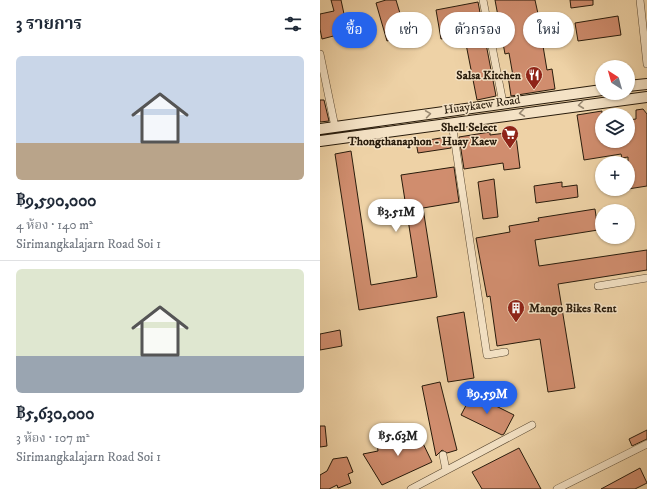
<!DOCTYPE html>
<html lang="th">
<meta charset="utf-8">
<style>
body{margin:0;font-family:"IM FELL DW Pica","Noto Serif Thai",serif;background:#f6f6f7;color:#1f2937;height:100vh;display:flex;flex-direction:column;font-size:15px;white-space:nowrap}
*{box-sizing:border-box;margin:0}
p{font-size:13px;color:#747a83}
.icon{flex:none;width:22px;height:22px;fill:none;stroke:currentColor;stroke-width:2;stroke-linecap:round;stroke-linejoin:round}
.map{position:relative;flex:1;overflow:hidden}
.panel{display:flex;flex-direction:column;background:#fff;width:320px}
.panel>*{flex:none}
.banner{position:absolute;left:12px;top:12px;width:255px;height:36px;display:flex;gap:8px}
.needle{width:26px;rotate:323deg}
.buttons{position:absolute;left:275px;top:60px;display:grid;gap:8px}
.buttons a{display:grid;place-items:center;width:40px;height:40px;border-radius:50%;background:#fff;box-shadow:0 1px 3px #0004;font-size:20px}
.price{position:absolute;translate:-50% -34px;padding:0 9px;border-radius:14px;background:#fff;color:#222;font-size:13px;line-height:26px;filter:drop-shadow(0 1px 2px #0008)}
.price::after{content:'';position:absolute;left:50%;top:24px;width:12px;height:9px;margin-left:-6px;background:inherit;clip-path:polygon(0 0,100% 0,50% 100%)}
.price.on{background:#2563eb;color:#fff}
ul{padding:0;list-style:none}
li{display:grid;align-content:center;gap:8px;height:212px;padding:0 16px}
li+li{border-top:1px solid #e0e1e3}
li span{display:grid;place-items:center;height:124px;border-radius:6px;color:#555}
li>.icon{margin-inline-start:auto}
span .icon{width:72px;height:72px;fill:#fffc;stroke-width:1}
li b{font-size:17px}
h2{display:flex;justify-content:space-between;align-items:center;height:48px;padding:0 16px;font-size:17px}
.pill{padding:0 14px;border-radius:18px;background:#fff;box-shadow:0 1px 3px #0004;font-size:14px;line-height:36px}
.pill.on{background:#2563eb;color:#fff}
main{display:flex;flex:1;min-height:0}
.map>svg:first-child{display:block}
.building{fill:#d08d6e;stroke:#281b0b}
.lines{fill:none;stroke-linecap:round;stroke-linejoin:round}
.street-casing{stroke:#5a4932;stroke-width:8}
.secondary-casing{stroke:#281b0b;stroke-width:12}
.street{stroke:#f4e2c5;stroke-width:7}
.secondary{stroke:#f4e2c5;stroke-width:10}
.oneway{stroke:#988871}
.labels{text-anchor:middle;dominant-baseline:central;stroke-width:3;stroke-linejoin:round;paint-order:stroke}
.poi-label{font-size:12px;font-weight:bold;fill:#281b0b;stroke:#f4e2c5;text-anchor:end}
.street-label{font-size:12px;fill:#281b0b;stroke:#f4e2c5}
</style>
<main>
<section class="panel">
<h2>3 รายการ<svg class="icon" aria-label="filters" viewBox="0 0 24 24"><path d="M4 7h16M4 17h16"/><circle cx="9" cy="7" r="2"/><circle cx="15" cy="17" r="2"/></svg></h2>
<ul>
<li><span style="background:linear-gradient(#c9d6e8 70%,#b9a48a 0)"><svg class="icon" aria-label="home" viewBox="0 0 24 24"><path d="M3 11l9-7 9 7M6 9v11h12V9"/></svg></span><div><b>฿9,590,000</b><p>4 ห้อง · 140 m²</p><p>Sirimangkalajarn Road Soi 1</p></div></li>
<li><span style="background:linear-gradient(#dfe7d0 70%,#9aa5b1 0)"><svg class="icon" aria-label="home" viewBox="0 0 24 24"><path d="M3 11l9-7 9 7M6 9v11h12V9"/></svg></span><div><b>฿5,630,000</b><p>3 ห้อง · 107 m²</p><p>Sirimangkalajarn Road Soi 1</p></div></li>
</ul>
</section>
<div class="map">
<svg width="327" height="489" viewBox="0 0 327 489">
<rect width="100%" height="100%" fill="#eed2a6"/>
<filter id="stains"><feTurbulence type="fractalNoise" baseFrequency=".005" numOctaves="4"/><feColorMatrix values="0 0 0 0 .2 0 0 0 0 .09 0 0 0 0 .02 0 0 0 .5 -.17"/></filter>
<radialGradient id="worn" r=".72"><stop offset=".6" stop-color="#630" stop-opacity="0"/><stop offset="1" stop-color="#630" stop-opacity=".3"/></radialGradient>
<path class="building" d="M11 0H21L27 28 19 30 21 34 2 39 0 29V14L14 11Z
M66 0H76L82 20 89 18 93 33 67 41 56 3Z
M175 0H215L225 46H223L227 70 232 69 235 89 191 96 188 76H193L189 53 185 54Z
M250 0H273V5L251 8Z
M158 2 176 96 157 100 144 34 121 39 116 10Z
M298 16 301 35 258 41 255 23Z
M0 100H4L9 121 0 122Z
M323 109 327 114V186L308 189V157L302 158 301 154 264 160 257 115 282 111V141H308V120L316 119V110Z
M195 128 200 168 184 170 183 163 144 169 139 137 170 132V135L186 133 185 130Z
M127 137 129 138 131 148 98 153 96 142Z
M31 151 51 285 97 277 81 175 134 167 139 202 103 208 117 297 39 310 15 154Z
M174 179 178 217 163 219 158 182Z
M242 182V187L257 185 258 197 216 203 214 186Z
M275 209 278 230 215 240 219 266 327 250V270L238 284 255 388 228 392 220 339 177 346 170 296 167 297 156 238 190 232 189 226 219 221 218 218Z
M144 312 154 378 128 382 117 317Z
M20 330 22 346 0 350V334Z
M120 382 137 450 127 453 122 450 116 456 102 386Z
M152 394 194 415 184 434 182 435 141 415Z
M0 426H5L7 446 0 447Z
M96 429 112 462 62 485 43 454 58 451 56 435 62 432 68 443Z
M327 430V439L312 446 309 439Z
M199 448 221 489H162L152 472Z
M27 457 33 472 28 474 31 483 18 488 17 485 9 489H0V475L7 471 13 459Z
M320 468 327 483 315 489H281Z"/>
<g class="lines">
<defs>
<path id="street" d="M163 0 183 103
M320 0 327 64
M0 54 15 127
M132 123 167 355 185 352
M278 286 327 278
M123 455 126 470
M91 489 212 425
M237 489 327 444"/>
<path id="secondary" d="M308 86 327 84
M0 129 282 90
M0 141 327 97"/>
</defs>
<use href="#street" class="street-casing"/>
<use href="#secondary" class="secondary-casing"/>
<use href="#street" class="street"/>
<use href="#secondary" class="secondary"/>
</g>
<defs><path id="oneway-chevron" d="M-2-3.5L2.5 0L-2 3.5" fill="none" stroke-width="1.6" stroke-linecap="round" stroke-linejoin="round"/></defs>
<g class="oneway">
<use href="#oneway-chevron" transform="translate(261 105) rotate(173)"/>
<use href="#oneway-chevron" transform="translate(202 113) rotate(172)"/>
<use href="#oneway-chevron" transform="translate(108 114) rotate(-8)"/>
</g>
<defs>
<symbol id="restaurant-pin" viewBox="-11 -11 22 30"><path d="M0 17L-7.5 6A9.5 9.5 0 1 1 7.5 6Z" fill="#8f2418" stroke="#f4e2c5"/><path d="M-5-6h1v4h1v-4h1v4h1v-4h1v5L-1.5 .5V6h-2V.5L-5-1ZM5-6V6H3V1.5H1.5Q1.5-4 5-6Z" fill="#fff"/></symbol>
<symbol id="supermarket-pin" viewBox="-11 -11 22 30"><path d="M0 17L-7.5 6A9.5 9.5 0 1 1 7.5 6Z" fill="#8f2418" stroke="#f4e2c5"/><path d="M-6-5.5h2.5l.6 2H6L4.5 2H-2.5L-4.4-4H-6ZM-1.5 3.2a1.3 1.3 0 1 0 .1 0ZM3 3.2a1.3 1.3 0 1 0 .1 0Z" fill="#fff"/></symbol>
<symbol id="building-pin" viewBox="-11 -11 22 30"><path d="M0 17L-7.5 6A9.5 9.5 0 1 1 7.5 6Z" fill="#8f2418" stroke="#f4e2c5"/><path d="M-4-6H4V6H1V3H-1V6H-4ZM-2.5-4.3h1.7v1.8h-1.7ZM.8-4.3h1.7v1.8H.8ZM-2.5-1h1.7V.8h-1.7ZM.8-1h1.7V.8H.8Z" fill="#fff"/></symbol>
</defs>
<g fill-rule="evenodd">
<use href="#restaurant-pin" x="204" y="65" width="20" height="27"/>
<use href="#supermarket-pin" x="180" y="124" width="20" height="27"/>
<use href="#building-pin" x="186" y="298" width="20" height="27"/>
</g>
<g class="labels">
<g class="poi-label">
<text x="201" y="75">Salsa Kitchen</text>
<text x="177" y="127">Shell Select<tspan x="177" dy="14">Thongthanaphon - Huay Kaew</tspan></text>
<text x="209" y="308" text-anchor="start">Mango Bikes Rent</text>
</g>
<g class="street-label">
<text transform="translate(162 105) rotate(-8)">Huaykaew Road</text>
</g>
</g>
<rect width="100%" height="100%" filter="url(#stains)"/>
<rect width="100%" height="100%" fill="url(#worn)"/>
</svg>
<div class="buttons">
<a><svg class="needle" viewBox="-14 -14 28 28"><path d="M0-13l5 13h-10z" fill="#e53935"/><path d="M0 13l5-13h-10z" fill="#747a83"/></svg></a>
<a><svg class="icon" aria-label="layers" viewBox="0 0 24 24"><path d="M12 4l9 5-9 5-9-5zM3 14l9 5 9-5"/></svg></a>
<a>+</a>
<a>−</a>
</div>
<b class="price" style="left:76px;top:233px">฿3.51M</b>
<b class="price on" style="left:167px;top:415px">฿9.59M</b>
<b class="price" style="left:78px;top:457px">฿5.63M</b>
<div class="banner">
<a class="pill on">ซื้อ</a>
<a class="pill">เช่า</a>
<a class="pill">ตัวกรอง</a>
<a class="pill">ใหม่</a>
</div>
</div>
</main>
